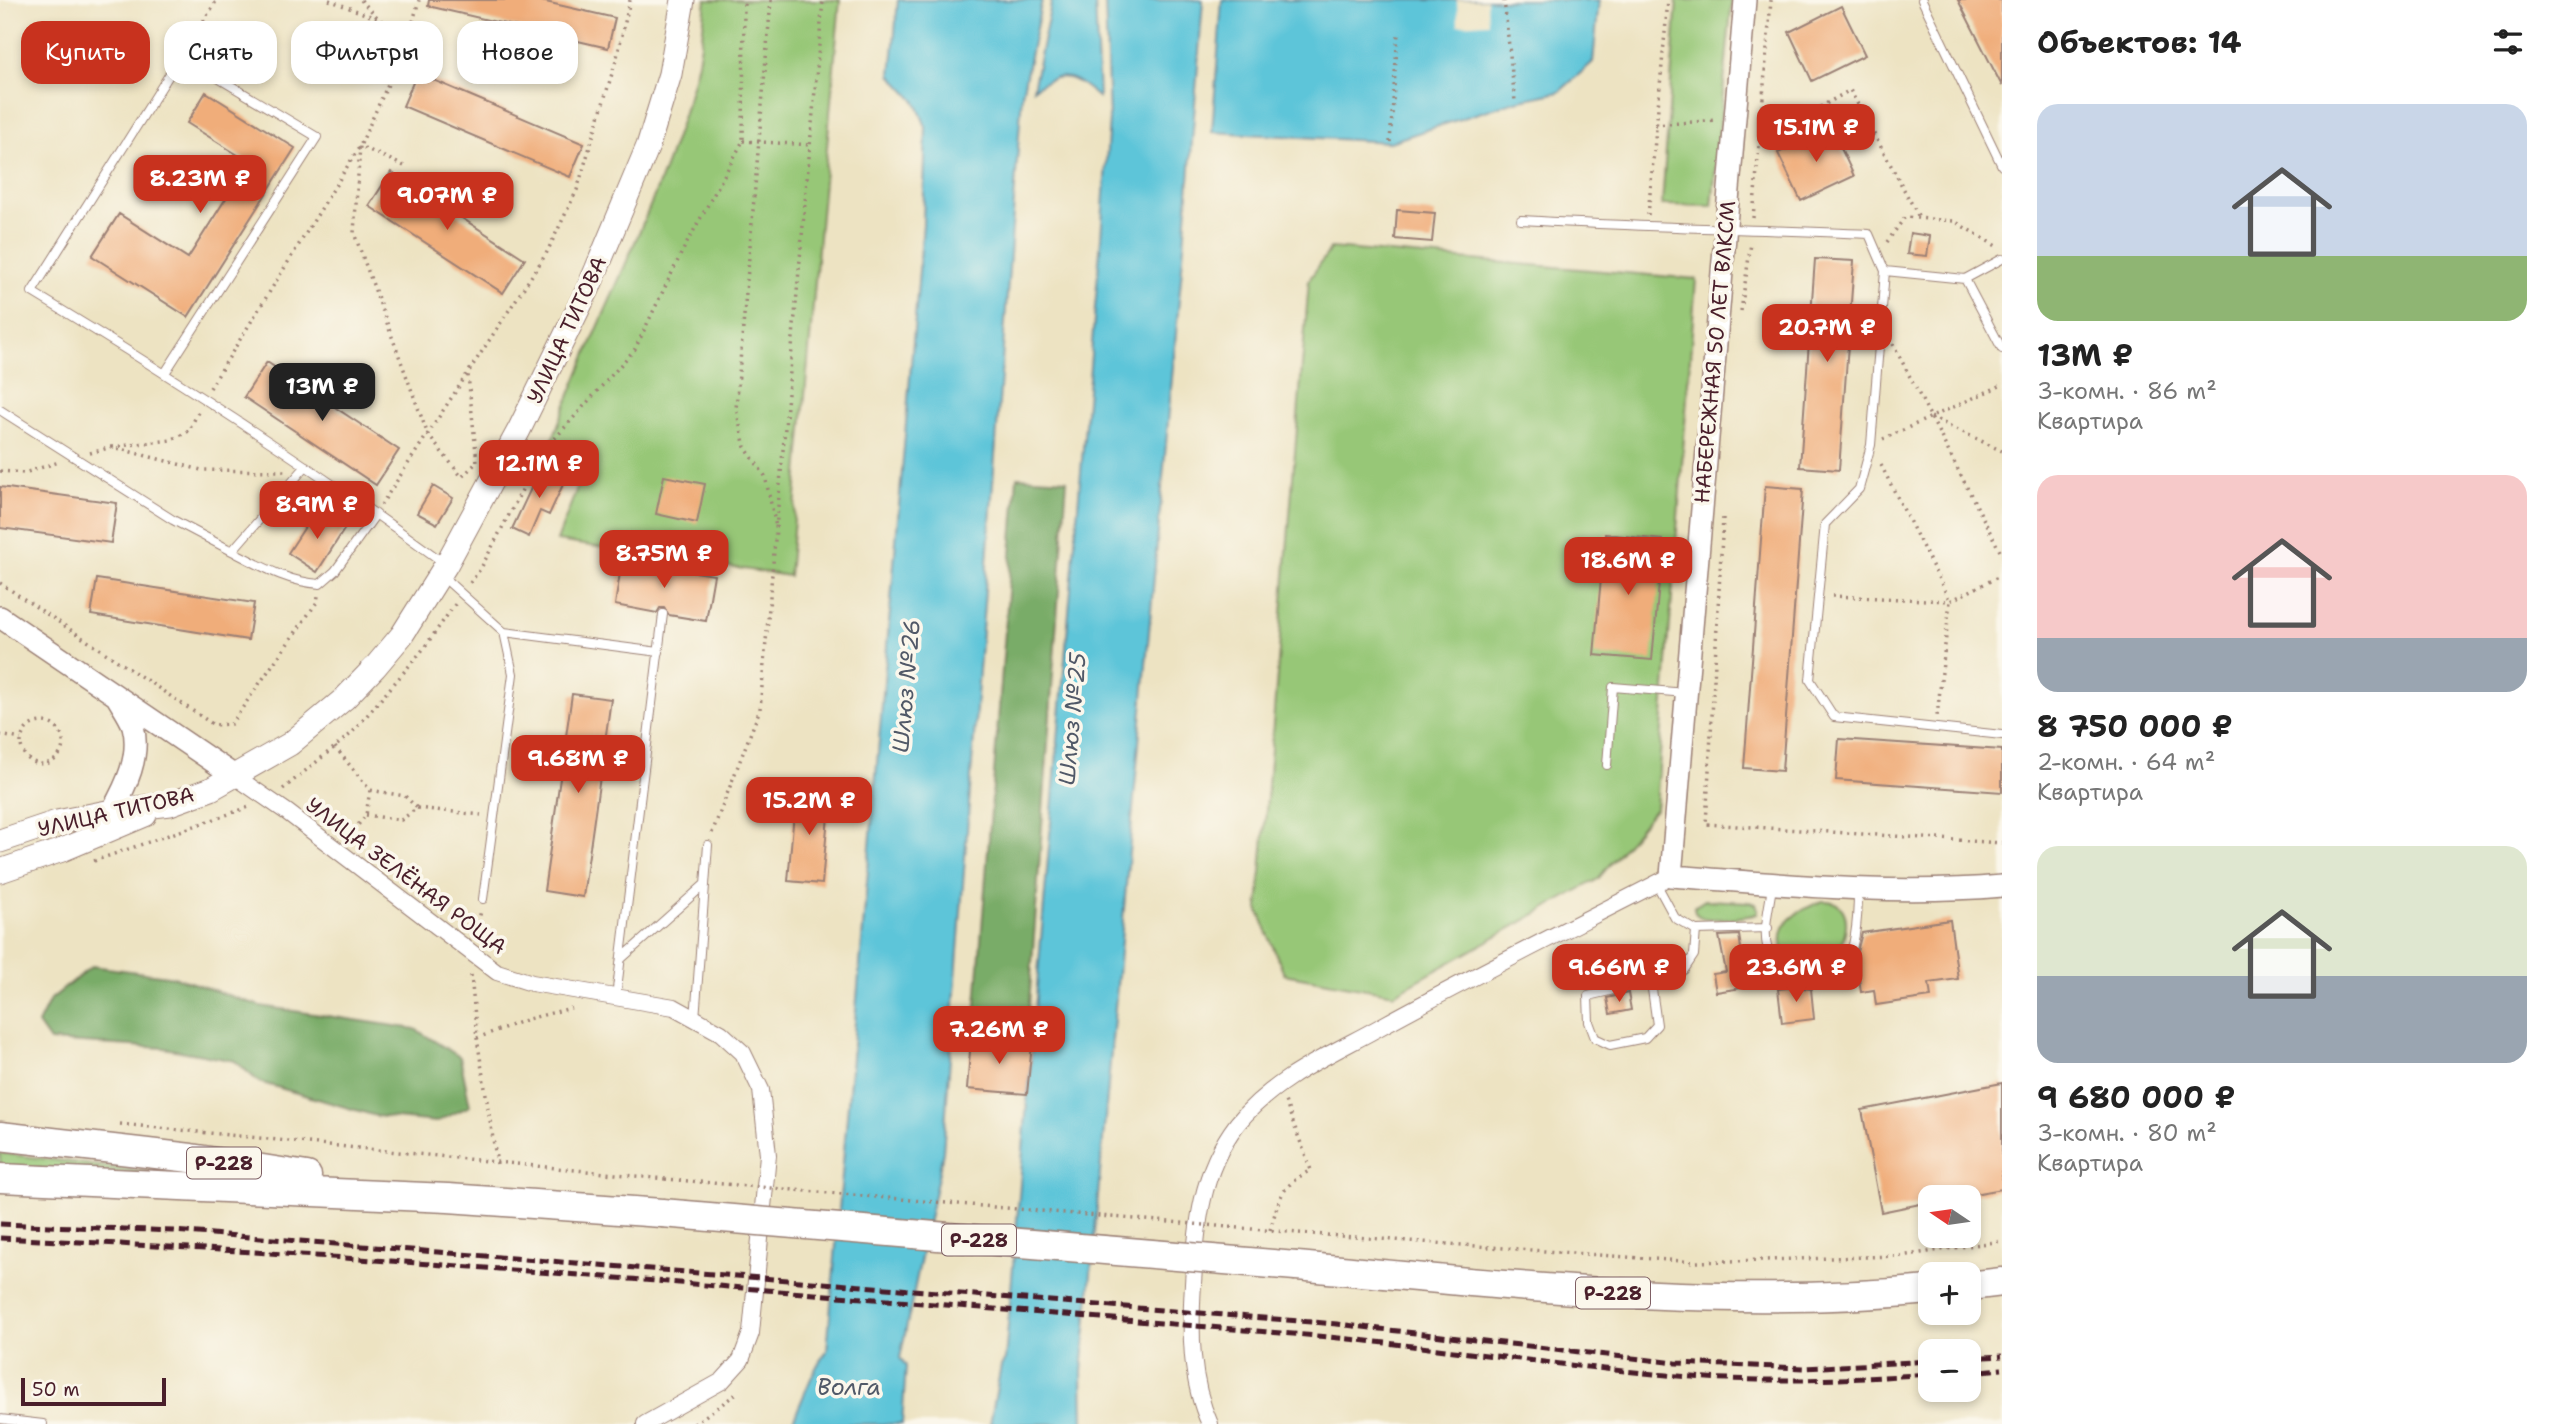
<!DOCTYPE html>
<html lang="ru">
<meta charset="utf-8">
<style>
body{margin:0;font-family:"Shantell Sans",sans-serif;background:#f6f6f6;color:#222;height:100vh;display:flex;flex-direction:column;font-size:26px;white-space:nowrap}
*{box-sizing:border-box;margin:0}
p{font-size:23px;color:#767676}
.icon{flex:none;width:38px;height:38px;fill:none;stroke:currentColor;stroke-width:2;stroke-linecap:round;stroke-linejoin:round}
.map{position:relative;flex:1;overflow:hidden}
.panel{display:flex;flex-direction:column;background:#fff;width:560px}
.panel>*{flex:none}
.guide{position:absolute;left:21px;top:21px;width:665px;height:63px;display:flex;gap:14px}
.needle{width:46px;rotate:283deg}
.fabs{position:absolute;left:1918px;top:1185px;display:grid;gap:14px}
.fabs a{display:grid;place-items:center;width:63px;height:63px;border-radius:14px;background:#fff;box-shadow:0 4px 10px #0003;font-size:35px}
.scale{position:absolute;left:21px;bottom:18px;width:145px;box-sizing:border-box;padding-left:7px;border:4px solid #4a1f2b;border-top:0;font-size:19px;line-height:24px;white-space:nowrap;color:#4a1f2b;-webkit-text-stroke:5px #fbf7ec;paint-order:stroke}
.price{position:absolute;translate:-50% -60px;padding:0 16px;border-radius:14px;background:#c8321e;color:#fff;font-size:23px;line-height:46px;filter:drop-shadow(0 2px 4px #0008)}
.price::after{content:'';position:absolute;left:50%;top:42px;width:21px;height:16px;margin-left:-10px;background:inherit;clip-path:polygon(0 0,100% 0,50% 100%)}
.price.active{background:#222;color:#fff}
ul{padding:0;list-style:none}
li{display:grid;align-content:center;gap:14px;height:371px;padding:0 35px}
li span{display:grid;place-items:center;height:217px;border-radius:21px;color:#555}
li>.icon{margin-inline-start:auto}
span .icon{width:126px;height:126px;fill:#fffc;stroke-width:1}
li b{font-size:30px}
h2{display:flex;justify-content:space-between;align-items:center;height:84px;padding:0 35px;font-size:30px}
.pill{padding:0 24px;border-radius:21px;background:#fff;box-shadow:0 4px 10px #0003;font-size:24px;line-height:63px}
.pill.active{background:#c8321e;color:#fff}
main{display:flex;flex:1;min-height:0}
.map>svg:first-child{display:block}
.green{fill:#97c777;stroke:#707351;stroke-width:2}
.forest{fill:#79ac68;stroke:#62664a;stroke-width:2}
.water{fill:#5dc5d9;stroke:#547282;stroke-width:2}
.pier{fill:#ede3c2}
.building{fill:#f0ad7a}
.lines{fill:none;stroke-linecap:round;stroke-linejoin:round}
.service-casing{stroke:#9c8176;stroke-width:10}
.minor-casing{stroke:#9c8176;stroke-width:18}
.tertiary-casing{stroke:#9c8176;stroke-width:24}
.secondary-casing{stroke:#9c8176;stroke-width:25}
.trunk-casing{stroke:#9c8176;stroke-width:31}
.path{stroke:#9c8176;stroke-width:3.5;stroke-dasharray:2 5;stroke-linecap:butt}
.service{stroke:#fff;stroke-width:8}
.minor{stroke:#fff;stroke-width:16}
.tertiary{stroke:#fff;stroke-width:21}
.secondary{stroke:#fff;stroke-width:23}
.trunk{stroke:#fff;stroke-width:28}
.rail{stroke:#4a1f2b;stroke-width:5;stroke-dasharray:10 5;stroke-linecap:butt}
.trunk-bridge-casing{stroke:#9c8176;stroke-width:31;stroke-linecap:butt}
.path-bridge{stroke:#9c8176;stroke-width:3.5;stroke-dasharray:2 5;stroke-linecap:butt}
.trunk-bridge{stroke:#fff;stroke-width:28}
.labels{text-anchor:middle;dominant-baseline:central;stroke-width:7;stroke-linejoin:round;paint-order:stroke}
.shield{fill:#fbf7ec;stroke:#7f6065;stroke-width:2}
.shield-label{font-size:19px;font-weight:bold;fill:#4a1f2b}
.street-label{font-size:21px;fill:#4a1f2b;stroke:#fbf7ec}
.water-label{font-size:23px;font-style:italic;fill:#515968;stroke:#fbf7ec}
</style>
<main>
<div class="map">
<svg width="2002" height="1424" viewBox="0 0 2002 1424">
<rect width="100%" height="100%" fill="#fbf7ec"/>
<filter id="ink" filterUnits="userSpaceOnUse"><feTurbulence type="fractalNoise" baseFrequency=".0143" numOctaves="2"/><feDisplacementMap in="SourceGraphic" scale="14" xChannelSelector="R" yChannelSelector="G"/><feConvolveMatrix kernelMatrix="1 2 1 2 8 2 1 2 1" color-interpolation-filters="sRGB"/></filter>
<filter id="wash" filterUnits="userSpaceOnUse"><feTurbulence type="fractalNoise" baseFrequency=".00686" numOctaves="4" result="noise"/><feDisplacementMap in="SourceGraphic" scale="28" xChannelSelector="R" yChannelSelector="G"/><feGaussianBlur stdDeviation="1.57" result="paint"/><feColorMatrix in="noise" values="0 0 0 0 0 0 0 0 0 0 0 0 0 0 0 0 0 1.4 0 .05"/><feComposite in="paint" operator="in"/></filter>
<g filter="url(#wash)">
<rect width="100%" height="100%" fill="#ede3c2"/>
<path class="green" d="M706 0H840L789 576 557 541 583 472 548 452C593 324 661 205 695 74 702 50 703 24 706 0Z
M1677 0H1732L1712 206 1662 205Z
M1331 248 1696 279 1656 808 1598 879 1394 994 1284 974 1258 909 1309 280Z
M1705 900 1750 902 1756 904 1758 909 1757 914C1747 917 1708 922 1699 916 1694 913 1695 912 1694 907Z
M1823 901C1862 899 1847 962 1811 969 1785 973 1772 937 1790 919 1798 911 1812 905 1823 901Z
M0 1153 172 1175 0 1167Z"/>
<path class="forest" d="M1017 477 1067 480 1027 1033 974 1030Z
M92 966 175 977 260 1006 415 1029 460 1057 470 1106 436 1122 376 1116 259 1082 235 1061 164 1048 50 1041 38 1024 50 1000Z"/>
<path class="water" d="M898 0H1042L1022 94 943 1152 900 1358 906 1366 902 1424H791C804 1400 810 1372 827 1351L923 224 926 127 916 102 891 75Z
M1052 0H1095L1099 98C1074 77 1062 68 1033 89Z
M1105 0H1203L1184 245 1082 1372 1083 1424H990L1001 1366 1005 1360 1101 238 1109 119Z
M1222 0H1599L1593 62 1559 92 1515 101 1390 142 1212 132Z"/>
<path class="pier" d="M1457 0H1487L1488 23 1458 25Z"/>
<g id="blocks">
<path class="building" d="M429 0H537L615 18 608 48 428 6Z
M1958 0H2002V86Z
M1841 6 1865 55 1812 81 1789 32Z
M417 73 584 144 570 177 403 106Z
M206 92 295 148 188 317 92 256 119 214 188 258 249 162 187 123Z
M1831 127 1854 176 1801 201 1778 153Z
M391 172 525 259 503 293 369 206Z
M1397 210 1435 213 1432 242 1395 239Z
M1910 233 1930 236 1927 256 1907 254Z
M1815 259 1854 261 1839 470 1800 467Z
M267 362 399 450 376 485 244 397Z
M541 467 566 478 549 515 540 511 529 537 512 529Z
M664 476 705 484 697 523 656 514Z
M433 486 453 498 437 524 417 513Z
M1765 486 1803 489 1782 771 1744 768Z
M0 487 117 503 111 543 0 528Z
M316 510 345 528 317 572 288 553Z
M1605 534 1663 540 1652 660 1594 655Z
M622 560 714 575 706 621 669 615 664 608H660L657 613 615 605Z
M97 579 254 603 248 640 91 615Z
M572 694 611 699 583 897 544 891Z
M1839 739 2002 750V792L1836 780Z
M796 790 830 793 822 884 788 881Z
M1950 920 1958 979 1929 983 1931 997 1876 1005 1874 990 1861 992 1856 956 1862 933Z
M1739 935 1744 969 1751 968 1754 986 1716 992 1713 974 1726 972 1719 936Z
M1795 987 1811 989 1814 1019 1782 1023 1778 989Z
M1628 993 1631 1010 1610 1014 1607 998Z
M971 1039 1032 1044 1027 1094 967 1089Z
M2002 1083V1189L1958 1197H1930V1202L1881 1212 1862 1110Z"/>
</g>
</g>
<g filter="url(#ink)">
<use href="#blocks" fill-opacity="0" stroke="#9c8176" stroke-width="2"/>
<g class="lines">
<defs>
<path id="service" d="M1922 0 2002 166
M1521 220C1637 227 1753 229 1869 234L1885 271 1871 445 1859 489 1825 524 1810 680 1834 717 2002 735
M1885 271 1965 279 2002 259
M1965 279 2002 349
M165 373 317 137 181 56 32 292C173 377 311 466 444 563
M0 410 173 520 232 551 306 466
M232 551C261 566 287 582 320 584L335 571 376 514
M443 577 504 632 513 674 483 899
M504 632 659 652
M1607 765 1613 687 1686 693
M1656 883 1675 918 1696 930 1768 928
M1772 886C1770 904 1763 928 1767 946 1770 958 1776 970 1787 977 1803 988 1834 982 1845 965 1857 946 1858 912 1858 891
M621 959 705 884
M1651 982 1657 1025 1645 1038 1610 1045 1595 1038 1589 1022 1588 996 1665 978 1684 970 1694 955 1696 930
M616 997 663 614
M695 1019 708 845
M0 1419 43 1424"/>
<path id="minor" d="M236 777 287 812 497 972 532 983 674 1007 721 1033 743 1053 761 1090 768 1155 751 1333 741 1360 722 1381 645 1424
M1210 1424C1190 1381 1190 1330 1193 1284 1196 1227 1201 1171 1237 1124 1274 1078 1330 1055 1380 1027 1476 974 1574 926 1671 876"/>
<path id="tertiary" d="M1745 0 1671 876C1781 884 1892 896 2002 886
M0 617 236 777
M112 811C126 786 141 756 133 726 130 717 122 706 117 697"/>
<path id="secondary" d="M0 841 57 822 112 811 170 804 211 789 290 744 344 699 375 667 402 635 446 565 519 430 589 287 648 146 670 74 683 0
M0 871 62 850 145 815"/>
<path id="trunk" d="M0 1136 191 1158 307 1176
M0 1178 448 1198 662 1213
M1296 1266C1508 1285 1717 1310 1930 1290
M1969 1286 2002 1282"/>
</defs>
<use href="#service" class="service-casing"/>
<use href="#minor" class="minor-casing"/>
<use href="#tertiary" class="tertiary-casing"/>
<use href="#secondary" class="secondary-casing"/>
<use href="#trunk" class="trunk-casing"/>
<path class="path" d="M329 0 381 20 441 63
M361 0 379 19
M771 0 736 409 745 447 765 476 776 527
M1504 0 1515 101
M188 45 217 0
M1759 117 1810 113 1850 90 1920 219
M1655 125 1717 120
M743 141 812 145
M1390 142 1398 33
M404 166 360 146 354 233 428 435 462 477 477 462 468 375
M1648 215 1668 0
M1753 218 1771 0
M1887 242 1905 217 1954 221 1996 246
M1741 311 1751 243
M1893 344 2002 555
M210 388 360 146 408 40 419 0
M1931 417 2002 451
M1883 439 2002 385
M112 447 171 440 189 431 199 410
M90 453 112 447 201 470 285 471
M1881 465 1950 601 1937 716
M0 471 24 473 59 462
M381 505 546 254 577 190 617 57 630 0
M1723 518 1706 824 2002 843
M0 583 214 725 231 724 317 602 318 596
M470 583 481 568 541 454 635 349 682 252 743 141 744 0
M1832 596 1950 601 2002 575
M21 743a21 21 0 1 1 42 0a21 21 0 1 1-42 0Z
M0 735 21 739
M335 747 370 790 366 815 350 835
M283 789 352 733 421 652 456 603
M417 808 481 815
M366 815 401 820 417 808 405 796 370 790
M712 833 760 709 823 0
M94 861 249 807
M476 936 481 910
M471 975 477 1038 497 1164
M477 1038 528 1019 571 1008
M120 1124 665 1179
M1270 1230C1280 1198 1279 1187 1311 1170L1285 1101
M1299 1233 1695 1262 1900 1256 2002 1241
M694 1424 736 1394"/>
<use href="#service" class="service"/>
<use href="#minor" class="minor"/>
<use href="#tertiary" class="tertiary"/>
<use href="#secondary" class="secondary"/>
<use href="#trunk" class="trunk"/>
<path class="rail" d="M0 1224 174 1231 1337 1324 1676 1363 1804 1368 1930 1361
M0 1238C428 1258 854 1298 1281 1333 1413 1343 1545 1365 1678 1376 1762 1383 1846 1380 1930 1374
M1969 1358 2002 1356
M1969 1372 2002 1369"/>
<defs>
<path id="trunk-bridge" d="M662 1213 1296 1266"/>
</defs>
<use href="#trunk-bridge" class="trunk-bridge-casing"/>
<path class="path-bridge" d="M665 1179 1299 1233"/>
<use href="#trunk-bridge" class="trunk-bridge"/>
</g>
</g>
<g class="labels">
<g class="shield">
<rect x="187" y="1147.5" width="74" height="31" rx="5"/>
<rect x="942" y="1224.5" width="74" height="31" rx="5"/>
<rect x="1576" y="1277.5" width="74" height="31" rx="5"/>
</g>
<g class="shield-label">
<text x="224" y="1163">Р-228</text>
<text x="979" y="1240">Р-228</text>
<text x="1613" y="1293">Р-228</text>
</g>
<g class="street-label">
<text transform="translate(567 330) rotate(-65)">УЛИЦА ТИТОВА</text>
<text transform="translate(1715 352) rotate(-85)">НАБЕРЕЖНАЯ 50 ЛЕТ ВЛКСМ</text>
<text transform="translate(116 812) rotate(-13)">УЛИЦА ТИТОВА</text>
<text transform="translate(406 876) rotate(37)">УЛИЦА ЗЕЛЁНАЯ РОЩА</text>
</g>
<g class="water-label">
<text transform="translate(906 686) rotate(-85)">Шлюз №26</text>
<text transform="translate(1072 719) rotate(-85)">Шлюз №25</text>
<text x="849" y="1387">Волга</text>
</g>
</g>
</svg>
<div class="fabs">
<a><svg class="needle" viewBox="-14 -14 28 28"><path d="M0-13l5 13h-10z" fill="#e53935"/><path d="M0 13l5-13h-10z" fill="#767676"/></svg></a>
<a>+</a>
<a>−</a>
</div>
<div class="scale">50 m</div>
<b class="price" style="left:1816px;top:164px">15.1M ₽</b>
<b class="price" style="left:200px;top:215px">8.23M ₽</b>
<b class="price" style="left:447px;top:232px">9.07M ₽</b>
<b class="price" style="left:1827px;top:364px">20.7M ₽</b>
<b class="price active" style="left:322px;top:423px">13M ₽</b>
<b class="price" style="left:539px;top:500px">12.1M ₽</b>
<b class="price" style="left:317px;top:541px">8.9M ₽</b>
<b class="price" style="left:664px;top:590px">8.75M ₽</b>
<b class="price" style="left:1628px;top:597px">18.6M ₽</b>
<b class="price" style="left:578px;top:795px">9.68M ₽</b>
<b class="price" style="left:809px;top:837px">15.2M ₽</b>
<b class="price" style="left:1619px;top:1004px">9.66M ₽</b>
<b class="price" style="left:1796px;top:1004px">23.6M ₽</b>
<b class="price" style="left:999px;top:1066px">7.26M ₽</b>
<div class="guide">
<a class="pill active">Купить</a>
<a class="pill">Снять</a>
<a class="pill">Фильтры</a>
<a class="pill">Новое</a>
</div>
</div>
<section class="panel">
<h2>Объектов: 14<svg class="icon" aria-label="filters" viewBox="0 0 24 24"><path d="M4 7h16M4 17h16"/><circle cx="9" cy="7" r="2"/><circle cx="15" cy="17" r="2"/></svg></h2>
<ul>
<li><span style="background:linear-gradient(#c9d6e8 70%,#8fb573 0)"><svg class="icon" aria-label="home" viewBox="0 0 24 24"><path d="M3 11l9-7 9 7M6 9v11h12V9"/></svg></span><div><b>13M ₽</b><p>3-комн. · 86 m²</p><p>Квартира</p></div></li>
<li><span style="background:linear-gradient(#f6c9c9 75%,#9aa5b1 0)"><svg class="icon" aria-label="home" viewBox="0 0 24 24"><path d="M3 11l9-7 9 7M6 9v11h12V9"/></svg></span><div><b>8 750 000 ₽</b><p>2-комн. · 64 m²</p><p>Квартира</p></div></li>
<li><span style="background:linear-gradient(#dfe7d0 60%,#9aa5b1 0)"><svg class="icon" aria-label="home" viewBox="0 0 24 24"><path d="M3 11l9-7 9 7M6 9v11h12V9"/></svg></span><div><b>9 680 000 ₽</b><p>3-комн. · 80 m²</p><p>Квартира</p></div></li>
</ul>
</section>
</main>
